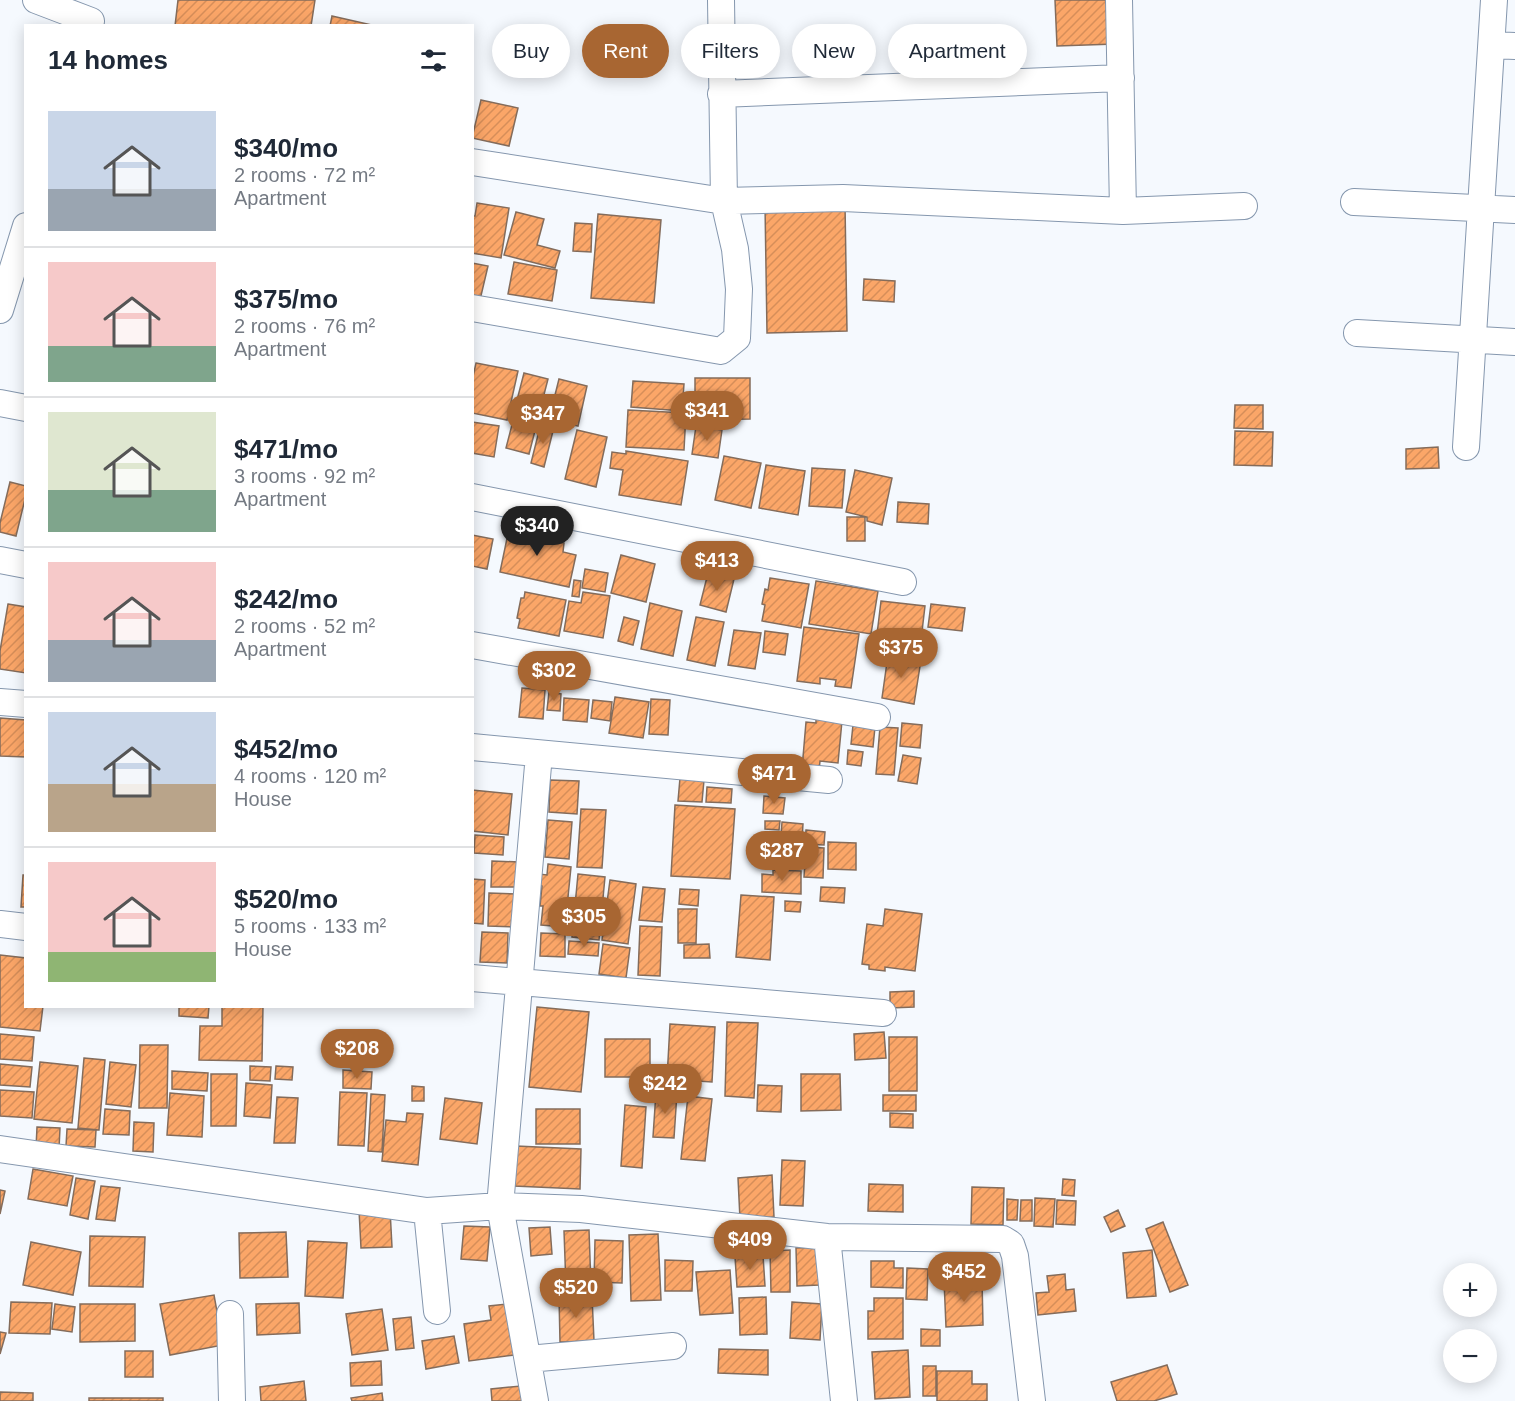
<!DOCTYPE html>
<meta charset="utf-8">
<style>
body{margin:0;font-family:Helvetica,sans-serif;background:#f2f2f3;color:#1f2937;height:100vh;display:flex;flex-direction:column;font-size:22px;white-space:nowrap}
*{box-sizing:border-box;margin:0}
p{font-size:20px;color:#747a83}
.icon{flex:none;width:33px;height:33px;fill:none;stroke:currentColor;stroke-width:2;stroke-linecap:round;stroke-linejoin:round}
.map{position:relative;flex:1;overflow:hidden}
.sheet{position:absolute;left:24px;top:24px;width:450px;height:984px;display:flex;flex-direction:column;background:#fff;border-radius:0px;box-shadow:0 3px 15px #0003}
.sheet>*{flex:none}
.hud{position:absolute;left:492px;top:24px;width:570px;height:54px;display:flex;gap:12px}
.buttons{position:absolute;left:1443px;top:1263px;display:grid;gap:12px}
.buttons a{display:grid;place-items:center;width:54px;height:54px;border-radius:50%;background:#fff;box-shadow:0 3px 15px #0003;font-size:30px}
.price{position:absolute;translate:-50% -51px;padding:0 14px;border-radius:21px;background:#a86632;color:#fff;font-size:20px;line-height:39px;filter:drop-shadow(0 2px 3px #0008)}
.price::after{content:'';position:absolute;left:50%;top:36px;width:18px;height:14px;margin-left:-9px;background:inherit;clip-path:polygon(0 0,100% 0,50% 100%)}
.price.current{background:#222;color:#fff}
ul{padding:0;list-style:none}
li{display:flex;align-items:center;gap:18px;height:150px;padding:0 24px}
li+li{border-top:2px solid #e0e1e3}
li span{display:grid;place-items:center;flex:none;width:168px;height:120px;border-radius:0px;color:#555}
li>.icon{margin-inline-start:auto}
span .icon{width:72px;height:72px;fill:#fffc;stroke-width:1}
li b{font-size:26px}
h2{display:flex;justify-content:space-between;align-items:center;height:72px;padding:0 24px;font-size:26px}
.chip{padding:0 21px;border-radius:27px;background:#fff;box-shadow:0 3px 15px #0003;font-size:21px;line-height:54px}
.chip.current{background:#a86632;color:#fff}
.map>svg:first-child{display:block}
.building{fill:url(#building-hatch);stroke:#846c5b;stroke-width:1.5}
.lines{fill:none;stroke-linecap:round;stroke-linejoin:round}
.minor-casing{stroke:#8597ae;stroke-width:28}
.minor{stroke:#fff;stroke-width:26}
</style>
<div class="map">
<svg width="1515" height="1401" viewBox="0 0 1515 1401">
<defs>
<pattern id="building-hatch" width="6" height="6" patternUnits="userSpaceOnUse" patternTransform="scale(1.5)"><rect width="6" height="6" fill="#fba668"/><path d="M-1 1l2-2M0 6l6-6M5 7l2-2" fill="none" stroke="#d68e59"/></pattern>
</defs>
<rect width="100%" height="100%" fill="#f5f9fe"/>
<path class="building" d="M178 0H315L311 26H175Z
M1055 0H1114L1115 44 1057 46Z
M332 16 376 26H330Z
M481 100 518 108 509 146 472 138Z
M477 203 509 208 501 258 472 253V216H475Z
M845 204 847 331 767 333 765 205Z
M516 212 544 219 537 245 560 251 555 268 504 255Z
M598 214 661 220 654 303 591 298Z
M575 223 592 224 591 252 573 251Z
M514 262 557 270 552 301 508 294Z
M472 263 488 266 480 300 472 299Z
M864 279 895 281 894 302 863 300Z
M476 363 518 371 507 420 472 413V381Z
M524 373 548 379 540 410 516 404Z
M695 378H750V419L688 420V394H695Z
M559 379 587 386 578 426 549 419Z
M633 381 684 384 682 411 631 407Z
M1235 405H1263V429L1234 428Z
M628 410 686 413 684 450 626 447Z
M514 417 537 423 529 454 506 448Z
M472 422 499 426 494 457 472 453Z
M541 423 554 427 544 467 531 463Z
M696 426 722 430 718 458 692 454Z
M577 430 607 437 596 487 565 479Z
M1235 431 1273 432 1272 466 1234 465Z
M1438 447 1439 468 1406 469V449Z
M626 451 688 461 681 505 619 495 623 470 610 468 612 452 626 454Z
M724 456 761 463 751 508 715 500Z
M766 465 805 471 798 515 759 508Z
M812 468 845 470 842 508 809 506Z
M855 470 892 478 882 525 867 521V517L846 512Z
M10 482 26 486V495L16 536 0 532V523Z
M898 502 929 504 928 524 897 522Z
M847 517H865V541H847Z
M510 524 534 529 533 533 551 537 550 540 564 543 563 552 576 555 569 587 500 572Z
M472 535 493 539 487 569 472 566Z
M621 555 655 564 646 602 611 593Z
M585 569 608 573 605 592 582 588Z
M708 573 734 579 726 612 700 605Z
M770 578 809 584 801 628 762 621 765 605 762 604 765 589 768 590Z
M574 580 581 581 579 597 572 596Z
M816 581 878 591 871 634 809 624Z
M525 592 566 600 559 636 518 628 520 619 517 618 521 598H524Z
M583 592 610 596 603 638 564 631 569 601 581 603Z
M881 601 925 606 919 657 875 651Z
M650 603 682 611 673 656 641 649Z
M8 604 26 607V673L0 669V651Z
M931 604 965 608 962 631 928 627Z
M624 617 639 621 633 645 618 641Z
M696 617 724 622 715 666 687 660Z
M804 627 859 634 851 688 835 686 836 680 820 678V684L797 681Z
M734 630 761 633 755 669 728 665Z
M765 631 788 634 785 655 763 652Z
M888 655 921 660 914 704 882 698Z
M522 688 545 690 543 719 519 717Z
M549 692 561 694 560 711 547 710Z
M615 697 649 702 643 738 609 733Z
M564 698 589 700 587 722 563 720Z
M651 699 670 700 668 735 649 734Z
M593 700 612 702 610 721 591 718Z
M0 718 26 720V757L0 756Z
M816 719 842 721 838 763 820 761 819 771 802 769 806 722 816 723Z
M902 723 922 725 920 748 900 746Z
M853 725 875 727 873 747 851 744Z
M880 727 898 728 894 775 876 774Z
M848 750 863 752 861 766 847 764Z
M903 755 921 758 917 784 898 781Z
M680 778 704 780 702 802 678 801Z
M550 780 579 781 577 814 549 812Z
M707 787 732 789 731 803 706 802Z
M472 790 512 794 508 835 472 831Z
M764 796 785 798 783 814 763 813Z
M675 805 735 809 730 879 671 876Z
M581 809 606 810 602 868 577 867Z
M548 820 572 822 569 859 545 857Z
M765 821H780L779 830 765 829Z
M782 822 803 824 800 868 762 865 764 833 781 835Z
M806 830 825 832 824 845 805 844Z
M475 835 504 837 503 855 474 853Z
M828 842 856 843V870L828 869Z
M806 847 824 848 823 878 804 877Z
M492 861 519 862 518 887H491Z
M548 864 571 867 565 927 541 925 543 906H540L542 886 538 885 539 874 547 875Z
M773 870 801 871V894L762 892V874L773 875Z
M578 874 605 877 599 940 572 937Z
M23 875H26V907H21Z
M472 879 485 880 483 924 472 923Z
M610 880 636 884 628 944 602 940Z
M643 887 665 889 662 922 639 920Z
M821 887 845 888 844 903 820 901Z
M680 889 699 890 698 906 679 904Z
M489 893 518 894V927L488 926Z
M741 895 774 897 770 960 736 957Z
M785 901 801 902 800 912 785 911Z
M678 909H697L696 943H678Z
M885 909 922 914 915 971 885 967V971L869 969V965L862 964 867 924 883 926Z
M640 926 662 927 660 976 638 975Z
M482 932 508 933 507 963 480 962Z
M541 933 565 934V957L540 956Z
M569 941 599 943 598 956 568 954Z
M603 944 630 948 626 978 599 974Z
M709 944 710 958H684V945Z
M0 955 26 958V1006H43L40 1031 0 1027Z
M914 991V1007L890 1008V992Z
M179 1006H209L208 1018 179 1016Z
M222 1006H263L262 1061 199 1060 200 1026H222Z
M537 1007 589 1012 581 1092 529 1087Z
M727 1022 758 1023 754 1098 725 1096Z
M670 1024 715 1027 712 1082 667 1079Z
M884 1032 886 1058 855 1060 854 1034Z
M0 1034 34 1037 32 1061 0 1059Z
M889 1037H917V1091H889Z
M605 1039H650V1077H605Z
M140 1045H168L167 1108H139Z
M84 1058 105 1060 99 1130 78 1128Z
M40 1062 78 1066 72 1123 34 1119Z
M110 1062 136 1065 131 1107 106 1104Z
M0 1064 32 1067 30 1087 0 1085Z
M250 1066 271 1067 270 1081 250 1080Z
M276 1066 293 1067 292 1080 275 1079Z
M343 1070 372 1072 371 1089 343 1088Z
M172 1071 208 1073 207 1091 172 1089Z
M211 1074H237L236 1126H211Z
M801 1074H840L841 1110 801 1111Z
M246 1083 272 1085 270 1118 244 1116Z
M758 1085 782 1086 781 1112 757 1111Z
M412 1086 424 1087V1101H412Z
M0 1090 34 1092 32 1118 0 1116Z
M340 1092 367 1093 364 1146 338 1145Z
M656 1092 677 1093 674 1138 653 1137Z
M170 1093 204 1096 202 1137 167 1135Z
M371 1094 385 1095 382 1152 368 1151Z
M883 1095H916V1111H883Z
M688 1096 712 1099 705 1161 681 1159Z
M277 1097 298 1098 295 1143H274Z
M445 1098 482 1103 477 1144 440 1139Z
M625 1105 646 1107 642 1168 621 1166Z
M105 1109 130 1111 129 1135 103 1134Z
M536 1109H580V1144H536Z
M407 1113 423 1114 418 1165 382 1161 386 1120 406 1122Z
M890 1113 913 1114V1128L890 1127Z
M134 1122 154 1123 153 1152 133 1151Z
M37 1127 60 1128 59 1149 36 1148Z
M67 1129 96 1130 95 1147 66 1146Z
M516 1146 581 1149 580 1189 514 1186Z
M782 1160 805 1161 803 1206 780 1205Z
M33 1169 73 1176 67 1206 28 1199Z
M772 1175 774 1217 740 1219 738 1178Z
M76 1178 95 1181 88 1219 70 1215Z
M1063 1179 1075 1180 1074 1196 1062 1195Z
M869 1184 903 1185V1212L868 1211Z
M101 1186 120 1188 115 1221 96 1219Z
M972 1187 1004 1188 1003 1225 971 1224Z
M0 1190 5 1191 0 1214Z
M1035 1198 1055 1199 1053 1227 1034 1226Z
M1007 1199 1018 1200 1017 1220H1007Z
M1021 1200H1032V1221H1020Z
M1057 1200 1076 1201 1075 1225 1056 1224Z
M390 1209 392 1247 361 1248 359 1210Z
M1118 1210 1125 1226 1111 1232 1104 1217Z
M1163 1222 1188 1285 1170 1292 1146 1229Z
M464 1226 490 1227 487 1261 461 1259Z
M550 1227 552 1254 531 1256 529 1228Z
M589 1230 591 1286 566 1287 564 1231Z
M286 1232 288 1277 240 1278 239 1233Z
M658 1234 661 1300 631 1301 629 1235Z
M90 1236 145 1237 143 1287 89 1286Z
M595 1240 623 1241 622 1283 594 1282Z
M308 1241 347 1243 343 1298 305 1296Z
M31 1242 81 1252 73 1295 23 1285Z
M818 1247 819 1285 797 1286 796 1248Z
M790 1250V1292H771L770 1251Z
M1152 1250 1156 1296 1127 1298 1123 1253Z
M763 1255 765 1286 737 1287 735 1257Z
M665 1260 693 1261 692 1291H665Z
M871 1261H894V1268H903V1288L871 1287Z
M907 1268 928 1269 927 1300 906 1299Z
M730 1270 733 1313 700 1315 696 1272Z
M1065 1274 1066 1290 1074 1289 1076 1311 1038 1315 1036 1293 1049 1292 1047 1276Z
M982 1279 983 1325 946 1327 944 1280Z
M214 1295 223 1345 170 1355 160 1304Z
M592 1296 594 1341 560 1342 559 1297Z
M766 1297 767 1334 740 1335 739 1298Z
M874 1298H903V1339H868V1311H874Z
M11 1302 52 1303 50 1334 9 1333Z
M792 1302 822 1304 820 1340 790 1338Z
M299 1303 300 1333 257 1335 256 1304Z
M55 1304 75 1307 72 1332 52 1329Z
M80 1304H135V1341L80 1342Z
M507 1304 514 1355 469 1361 464 1324 491 1320 489 1306Z
M382 1309 388 1350 352 1355 346 1314Z
M411 1317 414 1348 396 1350 393 1319Z
M921 1329 940 1330V1346H921Z
M0 1332 6 1333 0 1354Z
M454 1336 459 1363 426 1369 422 1341Z
M719 1349 768 1350V1375L718 1373Z
M908 1350 910 1397 875 1399 872 1352Z
M125 1351H153V1377H125Z
M381 1361 382 1385 351 1386 350 1363Z
M1167 1365 1177 1394 1154 1401H1117L1111 1382Z
M923 1366H936V1396H923Z
M937 1371H972V1384H987V1401H937Z
M304 1381 306 1401H261L260 1387Z
M521 1386 523 1401H492L491 1389Z
M0 1392 33 1393V1401H0Z
M382 1393 383 1401H352L351 1398Z
M89 1398H163V1401H89Z"/>
<g class="lines">
<defs>
<path id="minor" d="M36 0 91 21
M721 0 724 201 843 198 1123 211 1244 206
M1119 0 1123 211
M1492 45 1515 46
M721 94 1121 78
M472 162 724 201 735 249 739 289 737 338 721 351 472 308
M1354 202 1515 210
M0 310 26 226
M1357 333 1515 342
M0 403 26 408
M1466 447 1494 0
M472 497 903 582
M0 560 26 565
M472 645 877 717
M0 702 26 704
M472 747 829 780
M0 924 26 927
M472 978 883 1013
M0 1149 427 1211 500 1206 581 1209 827 1237 1003 1239 1011 1244 1015 1256 1032 1401
M427 1211 437 1311
M827 1237 844 1401
M230 1314 232 1401
M528 1359 673 1346
M535 1401 500 1206 539 754"/>
</defs>
<use href="#minor" class="minor-casing"/>
<use href="#minor" class="minor"/>
</g>
</svg>
<div class="buttons">
<a>+</a>
<a>−</a>
</div>
<b class="price" style="left:707px;top:442px">$341</b>
<b class="price" style="left:543px;top:445px">$347</b>
<b class="price current" style="left:537px;top:557px">$340</b>
<b class="price" style="left:717px;top:592px">$413</b>
<b class="price" style="left:901px;top:679px">$375</b>
<b class="price" style="left:554px;top:702px">$302</b>
<b class="price" style="left:774px;top:805px">$471</b>
<b class="price" style="left:782px;top:882px">$287</b>
<b class="price" style="left:584px;top:948px">$305</b>
<b class="price" style="left:357px;top:1080px">$208</b>
<b class="price" style="left:665px;top:1115px">$242</b>
<b class="price" style="left:750px;top:1271px">$409</b>
<b class="price" style="left:964px;top:1303px">$452</b>
<b class="price" style="left:576px;top:1319px">$520</b>
<div class="hud">
<a class="chip">Buy</a>
<a class="chip current">Rent</a>
<a class="chip">Filters</a>
<a class="chip">New</a>
<a class="chip">Apartment</a>
</div>
<section class="sheet">
<h2>14 homes<svg class="icon" aria-label="filters" viewBox="0 0 24 24"><path d="M4 7h16M4 17h16"/><circle cx="9" cy="7" r="2"/><circle cx="15" cy="17" r="2"/></svg></h2>
<ul>
<li><span style="background:linear-gradient(#c9d6e8 65%,#9aa5b1 0)"><svg class="icon" aria-label="home" viewBox="0 0 24 24"><path d="M3 11l9-7 9 7M6 9v11h12V9"/></svg></span><div><b>$340/mo</b><p>2 rooms · 72 m²</p><p>Apartment</p></div></li>
<li><span style="background:linear-gradient(#f6c9c9 70%,#7fa58c 0)"><svg class="icon" aria-label="home" viewBox="0 0 24 24"><path d="M3 11l9-7 9 7M6 9v11h12V9"/></svg></span><div><b>$375/mo</b><p>2 rooms · 76 m²</p><p>Apartment</p></div></li>
<li><span style="background:linear-gradient(#dfe7d0 65%,#7fa58c 0)"><svg class="icon" aria-label="home" viewBox="0 0 24 24"><path d="M3 11l9-7 9 7M6 9v11h12V9"/></svg></span><div><b>$471/mo</b><p>3 rooms · 92 m²</p><p>Apartment</p></div></li>
<li><span style="background:linear-gradient(#f6c9c9 65%,#9aa5b1 0)"><svg class="icon" aria-label="home" viewBox="0 0 24 24"><path d="M3 11l9-7 9 7M6 9v11h12V9"/></svg></span><div><b>$242/mo</b><p>2 rooms · 52 m²</p><p>Apartment</p></div></li>
<li><span style="background:linear-gradient(#c9d6e8 60%,#b9a48a 0)"><svg class="icon" aria-label="home" viewBox="0 0 24 24"><path d="M3 11l9-7 9 7M6 9v11h12V9"/></svg></span><div><b>$452/mo</b><p>4 rooms · 120 m²</p><p>House</p></div></li>
<li><span style="background:linear-gradient(#f6c9c9 75%,#8fb573 0)"><svg class="icon" aria-label="home" viewBox="0 0 24 24"><path d="M3 11l9-7 9 7M6 9v11h12V9"/></svg></span><div><b>$520/mo</b><p>5 rooms · 133 m²</p><p>House</p></div></li>
</ul>
</section>
</div>
